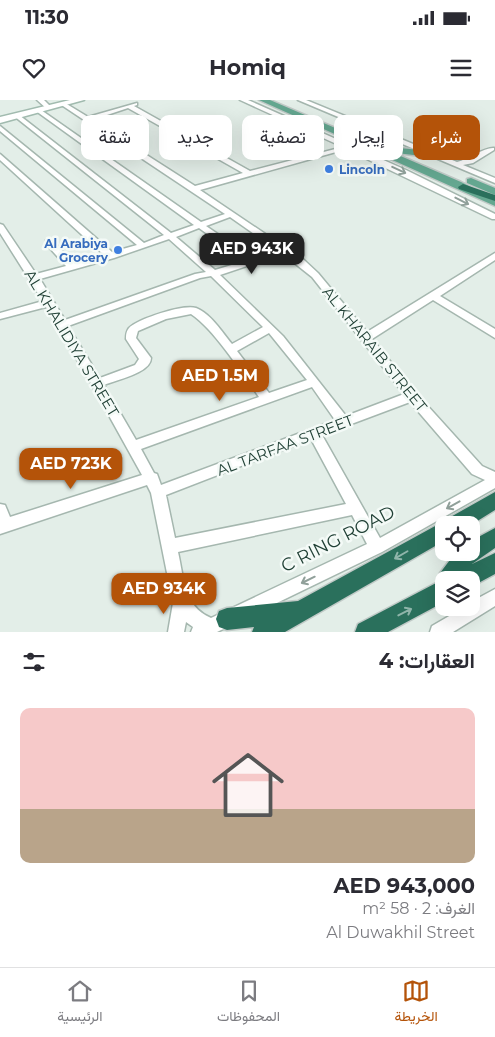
<!DOCTYPE html>
<html lang="ar">
<meta charset="utf-8">
<style>
body{margin:0;font-family:Montserrat,Vazirmatn,sans-serif;background:#f7f7f7;color:#2b2b33;direction:rtl;height:100vh;display:flex;flex-direction:column;font-size:19px;white-space:nowrap}
*{box-sizing:border-box;margin:0}
p{font-size:16px;color:#7c7c81}
.icon{flex:none;width:28px;height:28px;fill:none;stroke:currentColor;stroke-width:2;stroke-linecap:round;stroke-linejoin:round}
.map{position:relative;height:532px;overflow:hidden;direction:ltr}
.side{display:flex;flex-direction:column;background:#fff;flex:1}
.side>*{flex:none}
.hud{position:absolute;left:15px;top:15px;width:465px;height:45px;direction:rtl;display:flex;gap:10px}
.buttons{position:absolute;left:435px;top:416px;display:grid;gap:10px}
.buttons a{display:grid;place-items:center;width:45px;height:45px;border-radius:10px;background:#fff;box-shadow:0 5px 20px #0002;font-size:25px}
.price{position:absolute;translate:-50% -42px;padding:0 11px;border-radius:10px;background:#b45309;color:#fff;font-size:16px;line-height:32px;filter:drop-shadow(0 1px 2px #0008)}
.price::after{content:'';position:absolute;left:50%;top:30px;width:15px;height:11px;margin-left:-8px;background:inherit;clip-path:polygon(0 0,100% 0,50% 100%)}
.price.on{background:#222;color:#fff}
ul{padding:0;list-style:none}
li{display:grid;align-content:center;gap:10px;height:265px;padding:0 20px}
li span{display:grid;place-items:center;height:155px;border-radius:10px;color:#555}
li>.icon{margin-inline-start:auto}
span .icon{width:90px;height:90px;fill:#fffc;stroke-width:1}
li b{font-size:21px}
h2{display:flex;justify-content:space-between;align-items:center;height:60px;padding:0 20px;font-size:21px}
.tag{padding:0 18px;border-radius:10px;background:#fff;box-shadow:0 5px 20px #0002;font-size:18px;line-height:45px}
.tag.on{background:#b45309;color:#fff}
.status{display:flex;justify-content:space-between;align-items:center;height:35px;padding:0 25px;background:#fff;direction:ltr}
.status svg{height:14px;fill:currentColor}
header{display:flex;justify-content:space-between;align-items:center;height:65px;padding:0 20px;background:#fff;font-size:22px;font-weight:700}
.tabs{display:flex;justify-content:space-around;align-items:center;height:70px;border-top:1px solid #e1e1e2;background:#fff;font-size:14px;color:#7c7c81}
.tabs a{display:grid;justify-items:center;gap:2px}
.tabs .on{color:#b45309}
.map>svg:first-child{display:block}
.lines{fill:none;stroke-linecap:round;stroke-linejoin:round}
.street-casing{stroke:#a5b7af;stroke-width:3}
.secondary-casing{stroke:#a1bbaf;stroke-width:3}
.primary-casing{stroke:#c1cac7;stroke-width:3}
.highway-casing{stroke:#c1cac7;stroke-width:3}
.street{fill:#fff;fill-rule:evenodd}
.secondary{fill:#fff;fill-rule:evenodd}
.primary{fill:#64a790;fill-rule:evenodd}
.highway{fill:#2a705c;fill-rule:evenodd}
.oneway{stroke:#90a09a}
.oneway2{stroke:#8fb5aa}
.shop-dot{fill:#3f7fe0;stroke:#f4faf7;stroke-width:2}
.labels{text-anchor:middle;dominant-baseline:central;stroke-width:5;stroke-linejoin:round;paint-order:stroke}
.far-shop-label{font-size:12px;font-weight:bold;fill:#366cbe;stroke:#f4faf7;text-anchor:start}
.street-label{font-size:15px;fill:#214136;stroke:#f4faf7}
.near-street-label{font-size:18px;fill:#214136;stroke:#f4faf7}
</style>
<div class="status"><b>11:30</b><svg viewBox="0 0 49 12"><path d="M0 12V9h3v3zM5 12V6h3v6zM10 12V3h3v9zM15 12V0h3v12zM26 1h20v11H26zM47 4h2v5h-2z"/></svg></div>
<header><svg class="icon" aria-label="menu" viewBox="0 0 24 24"><path d="M4 6h16M4 12h16M4 18h16"/></svg>Homiq<svg class="icon" aria-label="heart" viewBox="0 0 24 24"><path d="M12 20l-8-8c-3-5 5-10 8-4 3-6 11-1 8 4z"/></svg></header>
<div class="map">
<svg width="495" height="532" viewBox="0 0 495 532">
<rect width="100%" height="100%" fill="#e3eee8"/>
<g class="lines">
<defs>
<path id="street" d="M37 0H44L52 8 47 9Z
M240 0H248L406 70 495 114V119H492L350 51 336 52 200 90 304 160 318 173 367 232 495 153V160L440 196 495 229V238L433 200 372 239 416 293 482 366 495 372V388L382 452 217 532H191L193 527 186 522 184 532H168L173 503 151 393 147 385 0 434V404L5 405 10 417 142 375 92 285 46 207 0 219V213L43 201 0 133V124L3 125 36 174 66 166 46 144V140H52L74 163 104 155 0 60V54L112 152 137 145 0 31V26L144 143 164 135 14 16 19 15 171 133 194 125 36 11 41 10 201 122 225 114 60 4 65 3 88 17 137 3V5L134 6 250 71 343 47ZM128 8 243 73 195 86 92 20ZM230 117 277 150 253 158 206 126ZM199 128 245 161 215 170 176 137ZM169 139 206 172 195 174 65 220 40 179 114 158ZM283 154 312 177 404 294 346 316 283 236 220 175ZM211 176 263 227 232 244C222 232 211 214 196 208 183 204 138 219 129 228 126 232 126 235 126 239L139 259 135 265 100 278 68 226 200 178ZM191 214C214 229 242 273 259 297L136 340 104 285C116 280 151 273 151 258L136 238 138 231 166 219ZM269 233 307 280 269 293 237 251ZM312 287 335 320 161 385 157 374 154 373 141 349ZM410 302 472 374 485 380 380 438 322 335ZM311 339 346 404 175 438 166 395ZM352 415 367 444 211 518C183 506 184 478 178 452Z
M298 0H306L457 62C468 59 485 47 494 48V50L473 63 463 65 495 78V83Z
M495 489V506L453 532H430L432 526 463 508H471V502Z"/>
<path id="secondary" d="M70 0H84L0 23V17Z"/>
<path id="primary" d="M259 0H270L461 82 495 99V106Z
M376 29 379 30V34L357 36 353 33 357 30Z
M399 48 431 51 436 54 431 57 396 53 394 51Z
M471 78 495 88V95L467 83V79Z"/>
<path id="highway" d="M463 84 495 95V101L459 89 458 87Z
M495 392V410L471 425H444V441L285 532H252L254 527 227 530 219 527 216 519 219 511 227 508 298 501 437 425 445 423 447 419Z
M495 428V448L472 464 495 453V474L471 487V480H444V502L388 532H355L358 524 438 482 440 473 456 452H471V441Z"/>
</defs>
<use href="#street" class="street-casing"/>
<use href="#secondary" class="secondary-casing"/>
<use href="#primary" class="primary-casing"/>
<use href="#highway" class="highway-casing"/>
<use href="#street" class="street"/>
<use href="#secondary" class="secondary"/>
<use href="#primary" class="primary"/>
<use href="#highway" class="highway"/>
</g>
<defs><path id="oneway-shaft" d="M-6 0H5M1.5-3L5.5 0L1.5 3" fill="none" stroke-width="1.6" stroke-linecap="round" stroke-linejoin="round" transform="scale(1.25)"/></defs>
<g class="oneway">
<use href="#oneway-shaft" transform="translate(399 70) rotate(25)"/>
<use href="#oneway-shaft" transform="translate(462 101) rotate(27)"/>
<use href="#oneway-shaft" transform="translate(453 405) rotate(151)"/>
<use href="#oneway-shaft" transform="translate(308 480) rotate(154)"/>
</g>
<g class="oneway2">
<use href="#oneway-shaft" transform="translate(401 455) rotate(150)"/>
<use href="#oneway-shaft" transform="translate(405 512) rotate(-27)"/>
</g>
<g class="shop-dot">
<circle cx="329" cy="69" r="5"/>
<circle cx="118" cy="150" r="5"/>
</g>
<g class="labels">
<g class="far-shop-label">
<text x="339" y="69">Lincoln</text>
<text x="108" y="143" text-anchor="end">Al Arabiya<tspan x="108" dy="14">Grocery</tspan></text>
</g>
<g class="street-label">
<text transform="translate(72 243) rotate(59)">AL KHALIDIYA STREET</text>
<text transform="translate(375 249) rotate(51)">AL KHARAIB STREET</text>
<text transform="translate(285 345) rotate(-21)">AL TARFAA STREET</text>
</g>
<g class="near-street-label">
<text transform="translate(338 439) rotate(-27)">C RING ROAD</text>
</g>
</g>
</svg>
<div class="buttons">
<a><svg class="icon" aria-label="locate" viewBox="0 0 24 24"><circle cx="12" cy="12" r="6"/><path d="M12 2v4M12 18v4M2 12h4M18 12h4"/></svg></a>
<a><svg class="icon" aria-label="layers" viewBox="0 0 24 24"><path d="M12 4l9 5-9 5-9-5zM3 14l9 5 9-5"/></svg></a>
</div>
<b class="price on" style="left:252px;top:175px">AED 943K</b>
<b class="price" style="left:220px;top:302px">AED 1.5M</b>
<b class="price" style="left:71px;top:390px">AED 723K</b>
<b class="price" style="left:164px;top:515px">AED 934K</b>
<div class="hud">
<a class="tag on">شراء</a>
<a class="tag">إيجار</a>
<a class="tag">تصفية</a>
<a class="tag">جديد</a>
<a class="tag">شقة</a>
</div>
</div>
<section class="side">
<h2>العقارات: 4<svg class="icon" aria-label="filters" viewBox="0 0 24 24"><path d="M4 7h16M4 17h16"/><circle cx="9" cy="7" r="2"/><circle cx="15" cy="17" r="2"/></svg></h2>
<ul>
<li><span style="background:linear-gradient(#f6c9c9 65%,#b9a48a 0)"><svg class="icon" aria-label="home" viewBox="0 0 24 24"><path d="M3 11l9-7 9 7M6 9v11h12V9"/></svg></span><div><b>AED 943,000</b><p>الغرف: 2 · 58 m²</p><p>Al Duwakhil Street</p></div></li>
</ul>
</section>
<nav class="tabs">
<a class="on"><svg class="icon" aria-label="map" viewBox="0 0 24 24"><path d="M3 6l6-2 6 2 6-2v14l-6 2-6-2-6 2zM9 4v14M15 6v14"/></svg>الخريطة</a>
<a><svg class="icon" aria-label="saved" viewBox="0 0 24 24"><path d="M7 4h10v16l-5-4-5 4z"/></svg>المحفوظات</a>
<a><svg class="icon" aria-label="home" viewBox="0 0 24 24"><path d="M3 11l9-7 9 7M6 9v11h12V9"/></svg>الرئيسية</a>
</nav>
